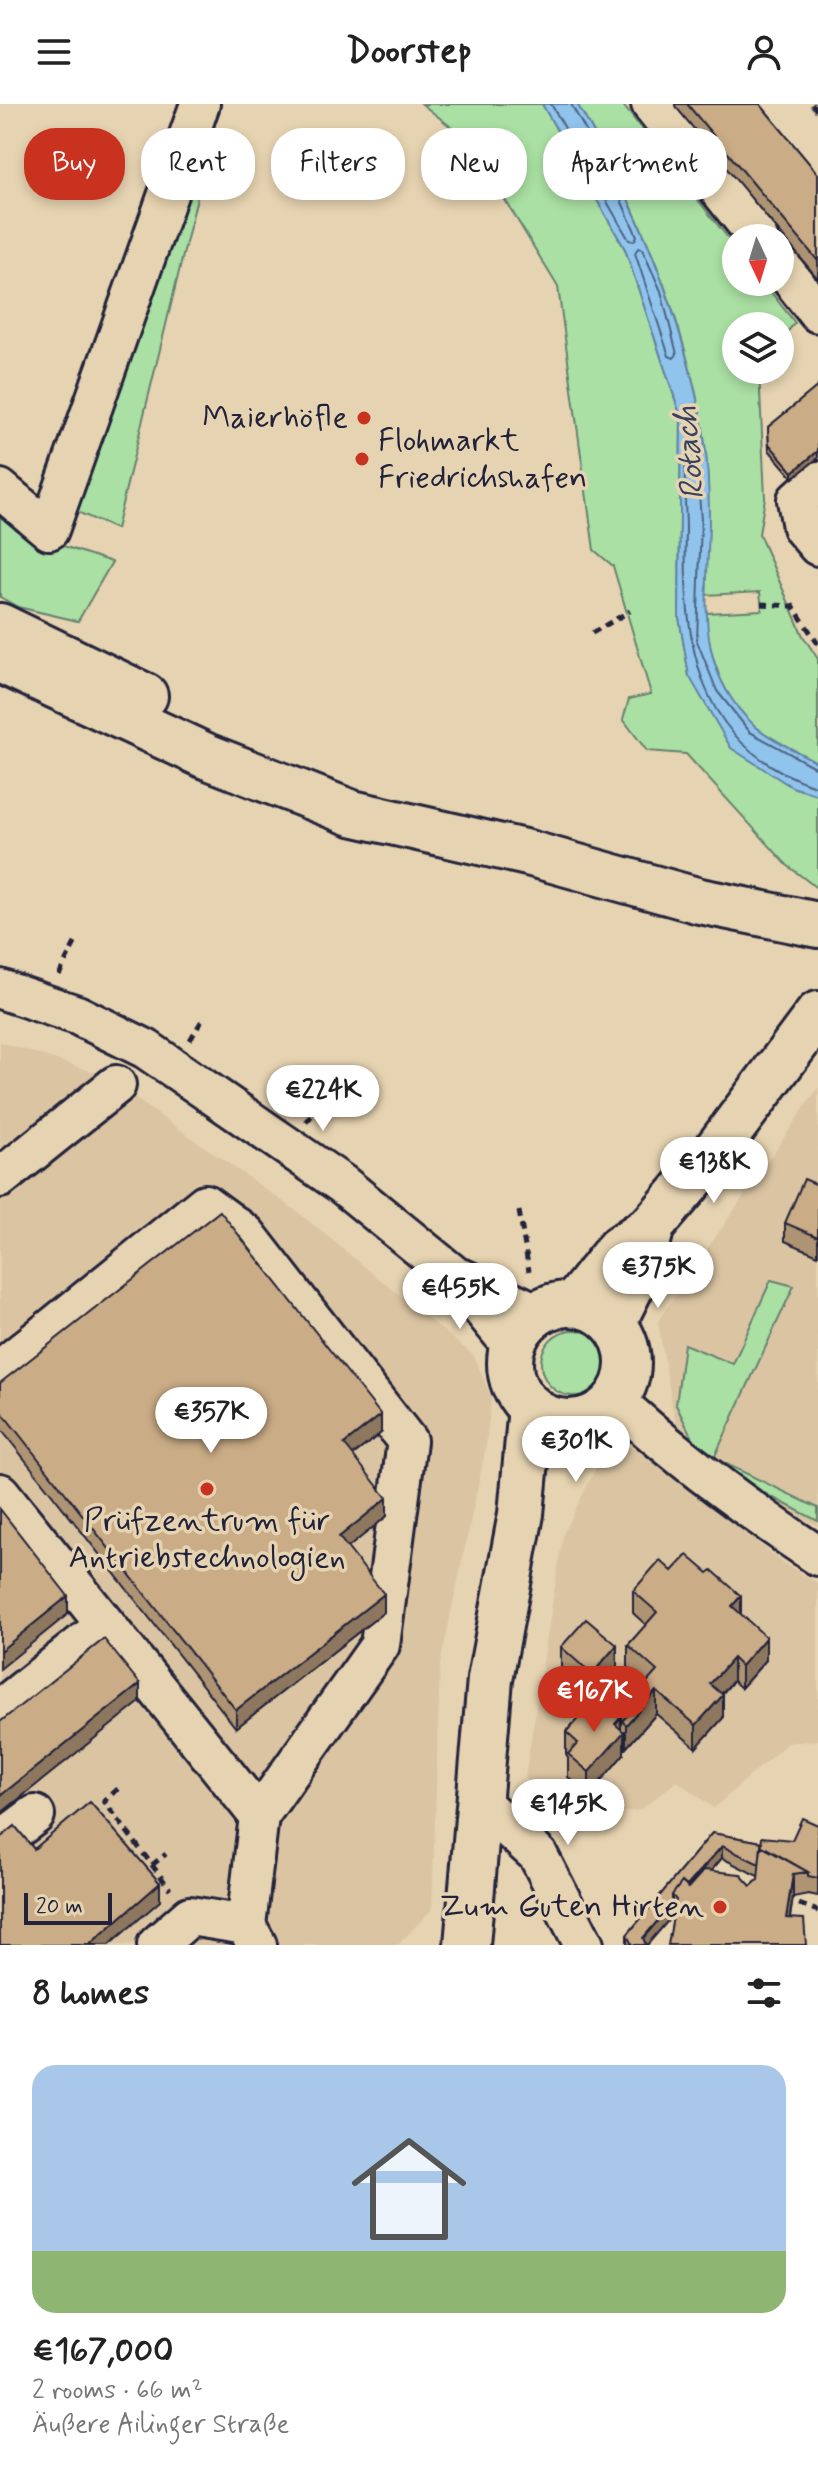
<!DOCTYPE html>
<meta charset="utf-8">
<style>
body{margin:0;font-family:Mynerve,sans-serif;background:#f6f6f6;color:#222;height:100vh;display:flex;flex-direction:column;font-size:30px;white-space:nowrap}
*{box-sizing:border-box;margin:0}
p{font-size:26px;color:#767676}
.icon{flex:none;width:44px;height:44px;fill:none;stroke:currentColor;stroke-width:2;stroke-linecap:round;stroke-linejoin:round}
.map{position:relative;height:1841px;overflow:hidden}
.panel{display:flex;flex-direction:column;background:#fff;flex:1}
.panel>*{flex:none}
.guide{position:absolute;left:24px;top:24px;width:770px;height:72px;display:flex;gap:16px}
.needle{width:52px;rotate:176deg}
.tools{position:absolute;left:722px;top:120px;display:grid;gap:16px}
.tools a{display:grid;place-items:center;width:72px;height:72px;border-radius:50%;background:#fff;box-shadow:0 4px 12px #0003;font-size:40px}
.scale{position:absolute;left:24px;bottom:20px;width:88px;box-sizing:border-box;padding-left:8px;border:4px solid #22223b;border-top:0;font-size:22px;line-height:28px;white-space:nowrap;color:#22223b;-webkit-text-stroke:6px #e6d3b1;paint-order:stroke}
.price{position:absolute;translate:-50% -68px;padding:0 18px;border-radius:28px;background:#fff;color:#222;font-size:26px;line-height:52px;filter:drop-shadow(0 2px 4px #0008)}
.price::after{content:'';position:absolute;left:50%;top:48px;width:24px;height:18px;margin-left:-12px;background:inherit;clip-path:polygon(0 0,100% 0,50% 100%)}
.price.on{background:#c8321e;color:#fff}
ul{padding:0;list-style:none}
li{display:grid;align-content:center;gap:16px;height:424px;padding:0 32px}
li span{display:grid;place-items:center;height:248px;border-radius:24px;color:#555}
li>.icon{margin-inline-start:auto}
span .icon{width:144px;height:144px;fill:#fffc;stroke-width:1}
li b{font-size:34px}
h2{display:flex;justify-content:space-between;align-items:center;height:96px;padding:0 32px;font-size:34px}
.tag{padding:0 28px;border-radius:32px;background:#fff;box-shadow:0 4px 12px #0003;font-size:28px;line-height:72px}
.tag.on{background:#c8321e;color:#fff}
header{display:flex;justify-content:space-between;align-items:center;height:104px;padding:0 32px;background:#fff;font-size:36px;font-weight:700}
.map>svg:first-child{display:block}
.built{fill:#dac4a2}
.green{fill:#aae0a3;stroke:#66816f;stroke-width:2}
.water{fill:#90c4ed;stroke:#6483a6;stroke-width:2}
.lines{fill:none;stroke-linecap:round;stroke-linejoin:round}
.shore{stroke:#4e6382;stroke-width:2}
.minor-casing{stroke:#22223b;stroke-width:44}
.major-casing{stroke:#22223b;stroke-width:50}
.path{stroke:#22223b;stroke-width:5;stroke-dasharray:8 6;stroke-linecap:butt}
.minor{stroke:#e6d3b1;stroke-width:38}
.major{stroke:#e6d3b1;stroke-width:44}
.wall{fill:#ae9473;stroke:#22223b;stroke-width:2;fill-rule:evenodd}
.shaded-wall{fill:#8d785e;stroke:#22223b;stroke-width:2}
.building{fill:#caac86;stroke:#22223b;stroke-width:2}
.poi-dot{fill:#c8321e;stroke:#e6d3b1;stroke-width:3}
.labels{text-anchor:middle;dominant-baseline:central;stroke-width:7;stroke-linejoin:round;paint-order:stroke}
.poi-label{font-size:32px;fill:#22223b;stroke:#e6d3b1;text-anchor:end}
.water-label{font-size:34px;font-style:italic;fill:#38425f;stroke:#e6d3b1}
</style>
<header><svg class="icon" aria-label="menu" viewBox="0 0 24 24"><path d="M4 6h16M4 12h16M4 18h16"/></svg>Doorstep<svg class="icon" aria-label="person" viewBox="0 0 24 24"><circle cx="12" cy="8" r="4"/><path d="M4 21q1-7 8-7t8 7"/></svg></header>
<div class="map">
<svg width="818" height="1841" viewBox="0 0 818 1841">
<rect width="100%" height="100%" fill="#e6d3b1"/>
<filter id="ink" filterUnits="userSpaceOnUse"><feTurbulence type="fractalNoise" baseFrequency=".0125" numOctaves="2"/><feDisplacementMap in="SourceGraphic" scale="16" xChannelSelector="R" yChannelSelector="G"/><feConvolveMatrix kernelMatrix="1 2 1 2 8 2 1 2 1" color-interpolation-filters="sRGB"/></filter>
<g filter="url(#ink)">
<path class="built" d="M0 938 100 970 295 1106 474 1252 491 1293 486 1343 440 1561 432 1805 398 1841H0Z
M818 984V1422L698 1361 674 1313 658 1217Z
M619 1343 646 1345 666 1367 784 1459 818 1479V1636L787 1639 714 1704 677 1677 640 1706 580 1712 525 1674 563 1431 601 1354Z"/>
<path class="green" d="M197 0H220L116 425 75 407Z
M422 0H542L625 145 681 313 679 513 689 572 792 683 818 691V785L787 761 686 650 647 647 623 615 629 595 651 590 613 462 594 446 558 183 470 38Z
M577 0H622L736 144V178H763L795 219 780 236V222H736V266H759L765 394 759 430 803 532 818 555V659C798 648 777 638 758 625 724 600 707 549 706 509L762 506 760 488 705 491C708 431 712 368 700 309 678 198 635 97 577 0Z
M0 401 48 437 112 458 78 517 18 503 0 493Z
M771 1176 794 1182 714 1354 818 1404V1417L704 1358 676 1301 684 1240 733 1260Z
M541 1259a33 33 0 1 1 66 0a33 33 0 1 1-66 0Z"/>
<path class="water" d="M542 0H577C635 97 677 198 700 309 707 342 709 383 709 418 708 493 692 564 755 622 772 637 798 647 818 659V691L792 683 731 644 689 572 679 513 681 313 625 145Z"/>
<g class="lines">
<path class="shore" d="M551 0 629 136 634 137 637 132 609 69 571 0
M638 144 642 145 661 187 677 250 674 254 669 252 635 149Z
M818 665 750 628 717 587 697 537 701 416 696 349 690 346C681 365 686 403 686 425 683 537 694 643 818 683"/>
<defs>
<path id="minor" d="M651 0 758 134
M780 161 818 209
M818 377 797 396 802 423 818 442
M0 385 49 426 200 0
M0 885 77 911 146 945 342 1080 456 1173 512 1242
M0 1074 116 981
M463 1175 537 1209
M0 1266 205 1100 246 1130 407 1337 380 1541 259 1712
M615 1296C679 1355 746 1404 818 1452
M0 1389 259 1712 246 1821 257 1841
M0 1605 106 1521
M481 1699 538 1751 584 1841
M0 1737 35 1711
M157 1841 190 1812 246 1821"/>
<path id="major" d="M0 522 145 592
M0 556 206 652 352 709 528 749 700 797 818 821
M575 1199 618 1145 652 1122 711 1053 818 910
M510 1259a59 59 0 1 1 118 0a59 59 0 1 1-118 0Z
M613 1219 641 1163 652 1122
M467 1841 490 1575 521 1410 531 1303"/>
</defs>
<use href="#minor" class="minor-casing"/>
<use href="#major" class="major-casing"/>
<path class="path" d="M812 0 818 8
M761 500 793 502 818 540
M592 529 630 507
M59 871 76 837
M190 936 204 913
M306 1018 330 992
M519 1107 529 1167
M118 1685 104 1697 170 1785
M152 1761 166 1750
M799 1800 818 1807"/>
<use href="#minor" class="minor"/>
<use href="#major" class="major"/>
</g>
<path class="wall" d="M675 0H760L818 70V175L675 2Z
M818 282V354L793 374 769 346 768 323Z
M818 1081V1151L785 1137V1119Z
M0 1279 381 1329 353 1351 387 1412 347 1444 384 1508 236 1624 0 1324Z
M672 1467 741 1511 766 1556 741 1584 733 1577 722 1590 723 1614 696 1644 656 1610 626 1644 624 1642V1650L589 1691 568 1673V1654L566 1651V1628L595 1595 561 1566V1543L617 1564 609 1573 633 1594 646 1579 628 1564V1541L646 1521 633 1509V1487Z
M818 1721V1792L808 1790 793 1793 790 1814 673 1815 672 1812 647 1841H627V1831L712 1729 762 1738 792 1736ZM722 1754 758 1772V1776L751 1782 711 1767Z"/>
<path class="shaded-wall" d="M818 347V354L793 374V368Z
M381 1311V1329L344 1358V1340Z
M387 1394V1412L339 1451V1433Z
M384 1490V1508L236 1624V1606Z
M68 1492V1510L0 1565V1547Z
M741 1492V1514L732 1502Z
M766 1533V1556L741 1584V1562Z
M617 1541V1564L603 1580 598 1563Z
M733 1554V1577L710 1602V1580Z
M140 1580V1598L0 1710V1692Z
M656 1587V1610L626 1644V1621Z
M723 1591V1614L696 1644V1621Z
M621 1613V1631L624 1628V1650L589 1691V1668L615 1620Z
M722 1742V1754L676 1807V1796Z
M793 1770V1793L786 1837V1814Z
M160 1779V1797L109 1841H89Z
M672 1800V1812L647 1841H643V1834Z"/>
<path class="building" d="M687 0H760L818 70V157Z
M818 282V347L793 368 769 340 768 323Z
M804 1075 818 1081V1133L785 1119Z
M220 1107 381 1311 344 1340 387 1394 339 1433 384 1490 236 1606 0 1306V1279Z
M0 1405 68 1492 0 1547Z
M687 1451 708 1469 712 1466 741 1492 732 1502 766 1533 741 1562 733 1554 710 1580 723 1591 696 1621 656 1587 626 1621 622 1617 632 1606 561 1543 586 1515 617 1541 598 1563 633 1594 657 1567 628 1541 657 1508 633 1487 660 1456 672 1467Z
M104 1535 140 1580 0 1692V1618Z
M598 1592 621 1613 615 1620 624 1628 589 1668 568 1650 578 1639 566 1628Z
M90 1698 160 1779 89 1841H0V1734L15 1722 34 1745Z
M802 1714 818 1721V1774L808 1772V1768L761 1742 762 1733 792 1736Z
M712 1729 762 1738 759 1760 722 1742 687 1782 682 1778 672 1791V1800L643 1834 646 1841H632L627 1831Z
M761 1741 808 1768 793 1770 786 1814 804 1815 806 1841H668L676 1796 672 1791 682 1778 688 1784 704 1766 740 1770 751 1782 758 1776Z"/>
</g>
<g class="poi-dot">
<circle cx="364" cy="314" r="8"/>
<circle cx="362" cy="355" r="8"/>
<circle cx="207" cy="1385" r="8"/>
<circle cx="720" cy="1803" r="8"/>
</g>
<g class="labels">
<g class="poi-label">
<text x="348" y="314">Maierhöfle</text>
<text x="378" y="337" text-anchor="start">Flohmarkt<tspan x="378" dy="37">Friedrichshafen</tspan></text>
<text x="207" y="1417" text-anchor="middle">Prüfzentrum für<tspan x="207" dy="37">Antriebstechnologien</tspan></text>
<text x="704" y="1803">Zum Guten Hirten</text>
</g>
<g class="water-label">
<text transform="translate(690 349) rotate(-95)">Rotach</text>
</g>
</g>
</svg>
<div class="tools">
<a><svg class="needle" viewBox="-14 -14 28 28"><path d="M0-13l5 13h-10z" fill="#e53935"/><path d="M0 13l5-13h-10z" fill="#767676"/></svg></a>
<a><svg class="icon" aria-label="layers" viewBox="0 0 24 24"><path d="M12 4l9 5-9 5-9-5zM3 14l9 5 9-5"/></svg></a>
</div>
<div class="scale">20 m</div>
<b class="price" style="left:323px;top:1029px">€224K</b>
<b class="price" style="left:714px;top:1101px">€138K</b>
<b class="price" style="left:658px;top:1206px">€375K</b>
<b class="price" style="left:460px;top:1227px">€455K</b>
<b class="price" style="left:211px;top:1351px">€357K</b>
<b class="price" style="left:576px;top:1380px">€301K</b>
<b class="price on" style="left:594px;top:1630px">€167K</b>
<b class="price" style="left:568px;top:1743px">€145K</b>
<div class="guide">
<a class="tag on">Buy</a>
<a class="tag">Rent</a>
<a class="tag">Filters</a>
<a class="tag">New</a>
<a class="tag">Apartment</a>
</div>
</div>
<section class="panel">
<h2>8 homes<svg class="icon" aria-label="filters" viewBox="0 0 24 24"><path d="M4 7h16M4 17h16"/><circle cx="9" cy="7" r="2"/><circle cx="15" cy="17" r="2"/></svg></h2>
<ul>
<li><span style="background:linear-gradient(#a9c7e8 75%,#8fb573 0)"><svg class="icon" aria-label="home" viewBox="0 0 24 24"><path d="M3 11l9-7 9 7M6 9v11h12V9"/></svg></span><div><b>€167,000</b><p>2 rooms · 66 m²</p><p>Äußere Ailinger Straße</p></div></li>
</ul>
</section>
